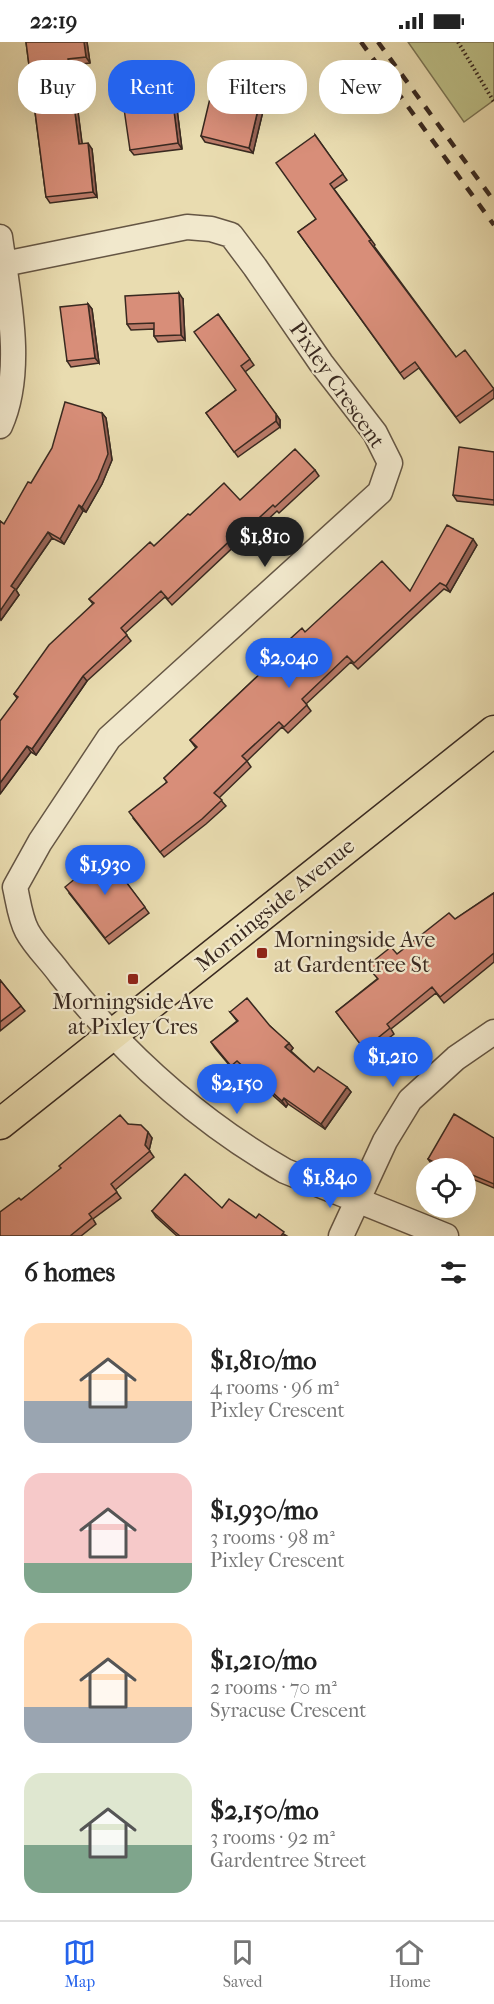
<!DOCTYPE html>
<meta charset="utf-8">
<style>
body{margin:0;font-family:"IM FELL French Canon",serif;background:#f6f6f6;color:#222;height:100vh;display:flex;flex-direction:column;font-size:22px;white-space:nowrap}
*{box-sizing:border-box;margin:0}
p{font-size:20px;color:#767676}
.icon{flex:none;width:33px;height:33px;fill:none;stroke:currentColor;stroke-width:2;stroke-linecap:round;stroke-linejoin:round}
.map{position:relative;height:1194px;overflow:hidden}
.panel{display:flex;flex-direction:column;background:#fff;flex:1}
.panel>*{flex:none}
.banner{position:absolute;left:18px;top:18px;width:459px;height:54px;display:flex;gap:12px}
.tools{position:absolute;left:416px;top:1116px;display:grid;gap:12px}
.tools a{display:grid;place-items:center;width:60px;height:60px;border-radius:50%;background:#fff;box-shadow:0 6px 24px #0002;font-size:30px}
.price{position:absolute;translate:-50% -51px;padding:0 14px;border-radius:21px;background:#2563eb;color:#fff;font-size:20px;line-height:39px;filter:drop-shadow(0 2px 3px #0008)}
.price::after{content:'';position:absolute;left:50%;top:36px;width:18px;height:14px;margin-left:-9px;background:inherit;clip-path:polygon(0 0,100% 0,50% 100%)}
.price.current{background:#222;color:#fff}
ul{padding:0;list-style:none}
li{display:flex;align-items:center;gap:18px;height:150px;padding:0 24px}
li span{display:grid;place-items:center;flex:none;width:168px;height:120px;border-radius:18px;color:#555}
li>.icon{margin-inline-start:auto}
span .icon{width:72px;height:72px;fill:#fffc;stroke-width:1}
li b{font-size:26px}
h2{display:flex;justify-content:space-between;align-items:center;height:72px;padding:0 24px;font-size:26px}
.pill{padding:0 21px;border-radius:24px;background:#fff;box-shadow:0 6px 24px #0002;font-size:21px;line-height:54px}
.pill.current{background:#2563eb;color:#fff}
.status{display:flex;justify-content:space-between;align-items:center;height:42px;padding:0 30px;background:#fff;direction:ltr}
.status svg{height:16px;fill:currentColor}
.menu{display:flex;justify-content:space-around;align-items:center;height:84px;border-top:2px solid #e0e0e0;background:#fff;font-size:16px;color:#767676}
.menu a{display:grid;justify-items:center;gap:3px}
.menu .current{color:#2563eb}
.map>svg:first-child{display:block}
.green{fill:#bcbf87;stroke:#7a7454;stroke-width:1.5}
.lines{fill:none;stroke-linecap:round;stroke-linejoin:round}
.minor-casing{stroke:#655644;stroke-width:27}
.major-casing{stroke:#392920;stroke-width:33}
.path{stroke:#392920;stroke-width:4;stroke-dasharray:1.5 3;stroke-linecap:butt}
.minor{stroke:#f1e8cc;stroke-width:24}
.major{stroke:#e9dcb0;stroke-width:30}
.rail{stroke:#392920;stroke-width:4.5;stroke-dasharray:10 10;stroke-linecap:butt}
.wall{fill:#ba7a68;stroke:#392920;stroke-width:1.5}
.shaded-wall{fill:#976355;stroke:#392920;stroke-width:1.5}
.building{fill:#d88e79;stroke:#392920;stroke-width:1.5}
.poi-dot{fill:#8f2418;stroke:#f1e8cc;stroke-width:2}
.labels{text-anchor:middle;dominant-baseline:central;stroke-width:4.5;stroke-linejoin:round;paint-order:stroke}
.street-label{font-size:22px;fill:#392920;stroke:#f1e8cc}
.poi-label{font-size:22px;fill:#392920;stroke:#f1e8cc;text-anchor:start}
</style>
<div class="status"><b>22:19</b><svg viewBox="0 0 49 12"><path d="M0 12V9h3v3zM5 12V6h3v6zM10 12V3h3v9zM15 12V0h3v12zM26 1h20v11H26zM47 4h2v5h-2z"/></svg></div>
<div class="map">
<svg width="494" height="1194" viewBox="0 0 494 1194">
<rect width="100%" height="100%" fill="#e9dcb0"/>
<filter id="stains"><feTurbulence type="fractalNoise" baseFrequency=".00333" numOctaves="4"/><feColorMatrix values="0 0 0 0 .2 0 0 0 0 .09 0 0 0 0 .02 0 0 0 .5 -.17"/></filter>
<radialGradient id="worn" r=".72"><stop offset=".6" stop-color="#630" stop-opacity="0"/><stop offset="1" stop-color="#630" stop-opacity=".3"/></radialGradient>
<path class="green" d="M408 0H494V58L464 80Z"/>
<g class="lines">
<defs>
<path id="minor" d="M0 195C8 253 25 329 0 384
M4 222 187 185 211 187 231 193 255 225 321 321 375 391 390 421 380 450 109 696 40 800 15 845C18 858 20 876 27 889 35 904 50 918 60 932 122 1010 198 1079 285 1129L446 1194
M341 1194 385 1099 410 1058 456 1016 494 990"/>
<path id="major" d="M0 1082 494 689"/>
</defs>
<use href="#minor" class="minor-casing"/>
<use href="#major" class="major-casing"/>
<path class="path" d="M458 0 494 60"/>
<use href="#minor" class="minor"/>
<use href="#major" class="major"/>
<path class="rail" d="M361 0 494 183
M378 0 494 159"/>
</g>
<path class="wall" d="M26 0H87L90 21 72 23 82 102 92 107 97 155 50 161 46 155Z
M176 59 182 107 134 113 130 108Z
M260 59 264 65 253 111 205 100 201 94Z
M315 93 347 138 334 147 375 203 374 204 456 315 494 347V356L460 381 419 326 404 337 298 190 316 177Z
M183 257 185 298 158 300 154 294V287L131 288 127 282Z
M88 262 92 267 99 321 71 325 67 319Z
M218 272 254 323 245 330 280 378V385L238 415 206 371 236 348Z
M102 371 106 376 112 418 102 442 86 470 83 469 64 502 52 496 16 548 19 553 1 578 0 577V479L4 482 31 441Z
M494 410V463L457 459 453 453Z
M315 428 319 434 279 471 277 469 252 492 243 499 241 498 172 563 165 555 125 591 131 599 87 639 36 713 31 710 0 752 17 656 14 652 93 562 89 557 154 504 190 473 240 458Z
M477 503 450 550 444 547 358 627 351 620 306 662 311 669 288 691 282 685 247 719 251 725 219 756 226 764 206 782 164 815 133 776 167 740 164 736 196 706 190 698 282 611 279 607 305 590 410 549Z
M105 812 149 871 109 902 69 851Z
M494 851V920L444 961 436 951 391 987 394 992 368 1012 336 970 377 937 397 912 455 877Z
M0 938 25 969 0 989Z
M230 970 270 984 293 1006 291 1009 314 1030 347 1045 351 1050 325 1087 288 1062 286 1065 241 1025 235 1030 215 1006 211 1000 237 979Z
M128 1082 152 1096 149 1108 154 1115 115 1148 121 1156 93 1177 96 1182 81 1194H0L21 1158Z
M494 1096V1146L465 1134V1126H438L432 1123 428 1117Z
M222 1166 256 1176 287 1194H177L156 1175 152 1169Z"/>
<path class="shaded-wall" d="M84 0H87L90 21 86 15Z
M68 17 72 23 83 108 79 102Z
M172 53 176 59 182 107 178 101Z
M260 59 264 65 253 111 249 106Z
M88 101 92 107 97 155 93 150Z
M179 251 183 257 185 298 181 293Z
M88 262 92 267 99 321 95 316Z
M102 371 106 376 112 418 102 442 86 470 82 465Z
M276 372 280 378V385L276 379Z
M79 463 83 469 64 502 60 497Z
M48 490 52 496 16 548 19 553 1 578 0 576V569L11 544Z
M473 497 477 503 450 550 446 544Z
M83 634 87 639 36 713 32 707Z
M27 704 31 710 0 752V741Z
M289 1001 293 1006 289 1011 285 1005Z
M347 1045 351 1050 325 1087 321 1082Z
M284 1056 288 1062 286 1065 282 1059Z
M148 1090 152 1096 149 1109 145 1103Z"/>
<path class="building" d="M26 0H84L86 15 68 17 79 102 88 101 93 150 46 155Z
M212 48 260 59 249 106 201 94Z
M172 53 178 101 130 108 123 60Z
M315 93 343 132 330 142 371 198 369 199 456 315 465 308 494 347 456 375 415 320 400 331 298 190 316 177 276 121Z
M179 251 181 293 154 294V281L127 282 125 254Z
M88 262 95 316 67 319 60 265Z
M218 272 250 317 241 324 276 372V379L234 410 206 371 236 348 194 290Z
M65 360 102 371 108 412 98 437 82 465 79 463 60 497 48 490 11 544 15 547 0 569V479L4 482 28 440 31 441 52 406Z
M459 405 494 410V458L453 453Z
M295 407 315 428 275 465 273 463 248 486 239 493 237 492 168 557 161 549 121 586 127 593 83 634 32 707 27 704 0 741V679L18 655 14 652 49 603 94 561 89 557 150 500 154 504 188 472 190 473 224 441 240 458Z
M447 483 473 497 446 544 440 541 354 621 347 614 302 657 307 663 284 685 279 680 242 714 247 719 214 751 222 758 202 777 160 810 129 770 167 740 164 736 197 705 190 698 283 610 279 607 302 586 305 590 382 519 410 549Z
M105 812 145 865 105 896 65 845Z
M494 851V911L440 955 432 945 387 982 390 986 364 1007 336 970 378 937 367 924 391 905 397 912 449 871 455 877Z
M0 938 21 964 0 980Z
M247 956 270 984 289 1001 285 1005 314 1030 318 1025 347 1045 321 1082 284 1056 282 1059 237 1019 231 1024 211 1000 238 979 230 970Z
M454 1072 494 1096V1142L465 1130V1126H444L428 1117Z
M120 1073 128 1082 141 1083 148 1090 145 1103 150 1109 111 1142 117 1150 89 1172 92 1176 70 1194H0V1170L19 1156 21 1158 61 1126 59 1124Z
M185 1132 222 1166 229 1157 256 1176 259 1172 284 1190 281 1194H180L175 1190 152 1169Z"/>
<g class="poi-dot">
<rect x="256" y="905" width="12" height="12" rx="3"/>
<rect x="127" y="931" width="12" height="12" rx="3"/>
</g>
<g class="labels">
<g class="street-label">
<text transform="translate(337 343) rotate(55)">Pixley Crescent</text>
<text transform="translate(275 863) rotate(-39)">Morningside Avenue</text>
</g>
<g class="poi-label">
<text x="274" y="898">Morningside Ave<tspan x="274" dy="25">at Gardentree St</tspan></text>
<text x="133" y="960" text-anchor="middle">Morningside Ave<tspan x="133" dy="25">at Pixley Cres</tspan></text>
</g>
</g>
<rect width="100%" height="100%" filter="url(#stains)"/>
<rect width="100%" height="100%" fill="url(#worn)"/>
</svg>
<div class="tools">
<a><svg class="icon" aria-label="locate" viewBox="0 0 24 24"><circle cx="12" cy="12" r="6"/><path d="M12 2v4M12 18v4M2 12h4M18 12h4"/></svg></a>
</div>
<b class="price current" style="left:265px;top:526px">$1,810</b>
<b class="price" style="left:289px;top:647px">$2,040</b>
<b class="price" style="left:105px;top:854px">$1,930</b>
<b class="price" style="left:393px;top:1046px">$1,210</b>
<b class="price" style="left:237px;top:1073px">$2,150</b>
<b class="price" style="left:330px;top:1167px">$1,840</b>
<div class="banner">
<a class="pill">Buy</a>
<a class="pill current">Rent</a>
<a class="pill">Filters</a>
<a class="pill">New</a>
</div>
</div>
<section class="panel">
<h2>6 homes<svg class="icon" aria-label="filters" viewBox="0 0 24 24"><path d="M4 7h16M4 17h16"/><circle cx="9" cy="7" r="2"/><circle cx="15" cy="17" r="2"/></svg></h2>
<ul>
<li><span style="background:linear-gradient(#ffd9b3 65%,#9aa5b1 0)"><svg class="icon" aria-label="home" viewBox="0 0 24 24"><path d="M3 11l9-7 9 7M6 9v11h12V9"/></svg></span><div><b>$1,810/mo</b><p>4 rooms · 96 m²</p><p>Pixley Crescent</p></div></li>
<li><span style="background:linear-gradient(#f6c9c9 75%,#7fa58c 0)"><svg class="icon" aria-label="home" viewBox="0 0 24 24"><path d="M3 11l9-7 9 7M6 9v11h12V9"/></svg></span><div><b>$1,930/mo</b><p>3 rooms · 98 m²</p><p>Pixley Crescent</p></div></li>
<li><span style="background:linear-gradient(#ffd9b3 70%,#9aa5b1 0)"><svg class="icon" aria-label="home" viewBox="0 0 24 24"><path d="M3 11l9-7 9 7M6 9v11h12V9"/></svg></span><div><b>$1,210/mo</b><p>2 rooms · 70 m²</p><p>Syracuse Crescent</p></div></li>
<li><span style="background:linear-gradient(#dfe7d0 60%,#7fa58c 0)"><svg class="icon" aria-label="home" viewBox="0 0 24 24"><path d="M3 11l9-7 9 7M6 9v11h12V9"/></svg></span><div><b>$2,150/mo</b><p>3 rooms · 92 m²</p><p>Gardentree Street</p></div></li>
</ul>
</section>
<nav class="menu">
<a class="current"><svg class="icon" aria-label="map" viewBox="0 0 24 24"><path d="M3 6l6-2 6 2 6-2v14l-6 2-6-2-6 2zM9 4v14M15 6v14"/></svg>Map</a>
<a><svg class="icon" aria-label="saved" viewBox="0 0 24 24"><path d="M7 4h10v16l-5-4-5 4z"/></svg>Saved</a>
<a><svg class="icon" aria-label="home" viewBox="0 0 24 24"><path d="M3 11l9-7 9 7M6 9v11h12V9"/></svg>Home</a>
</nav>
